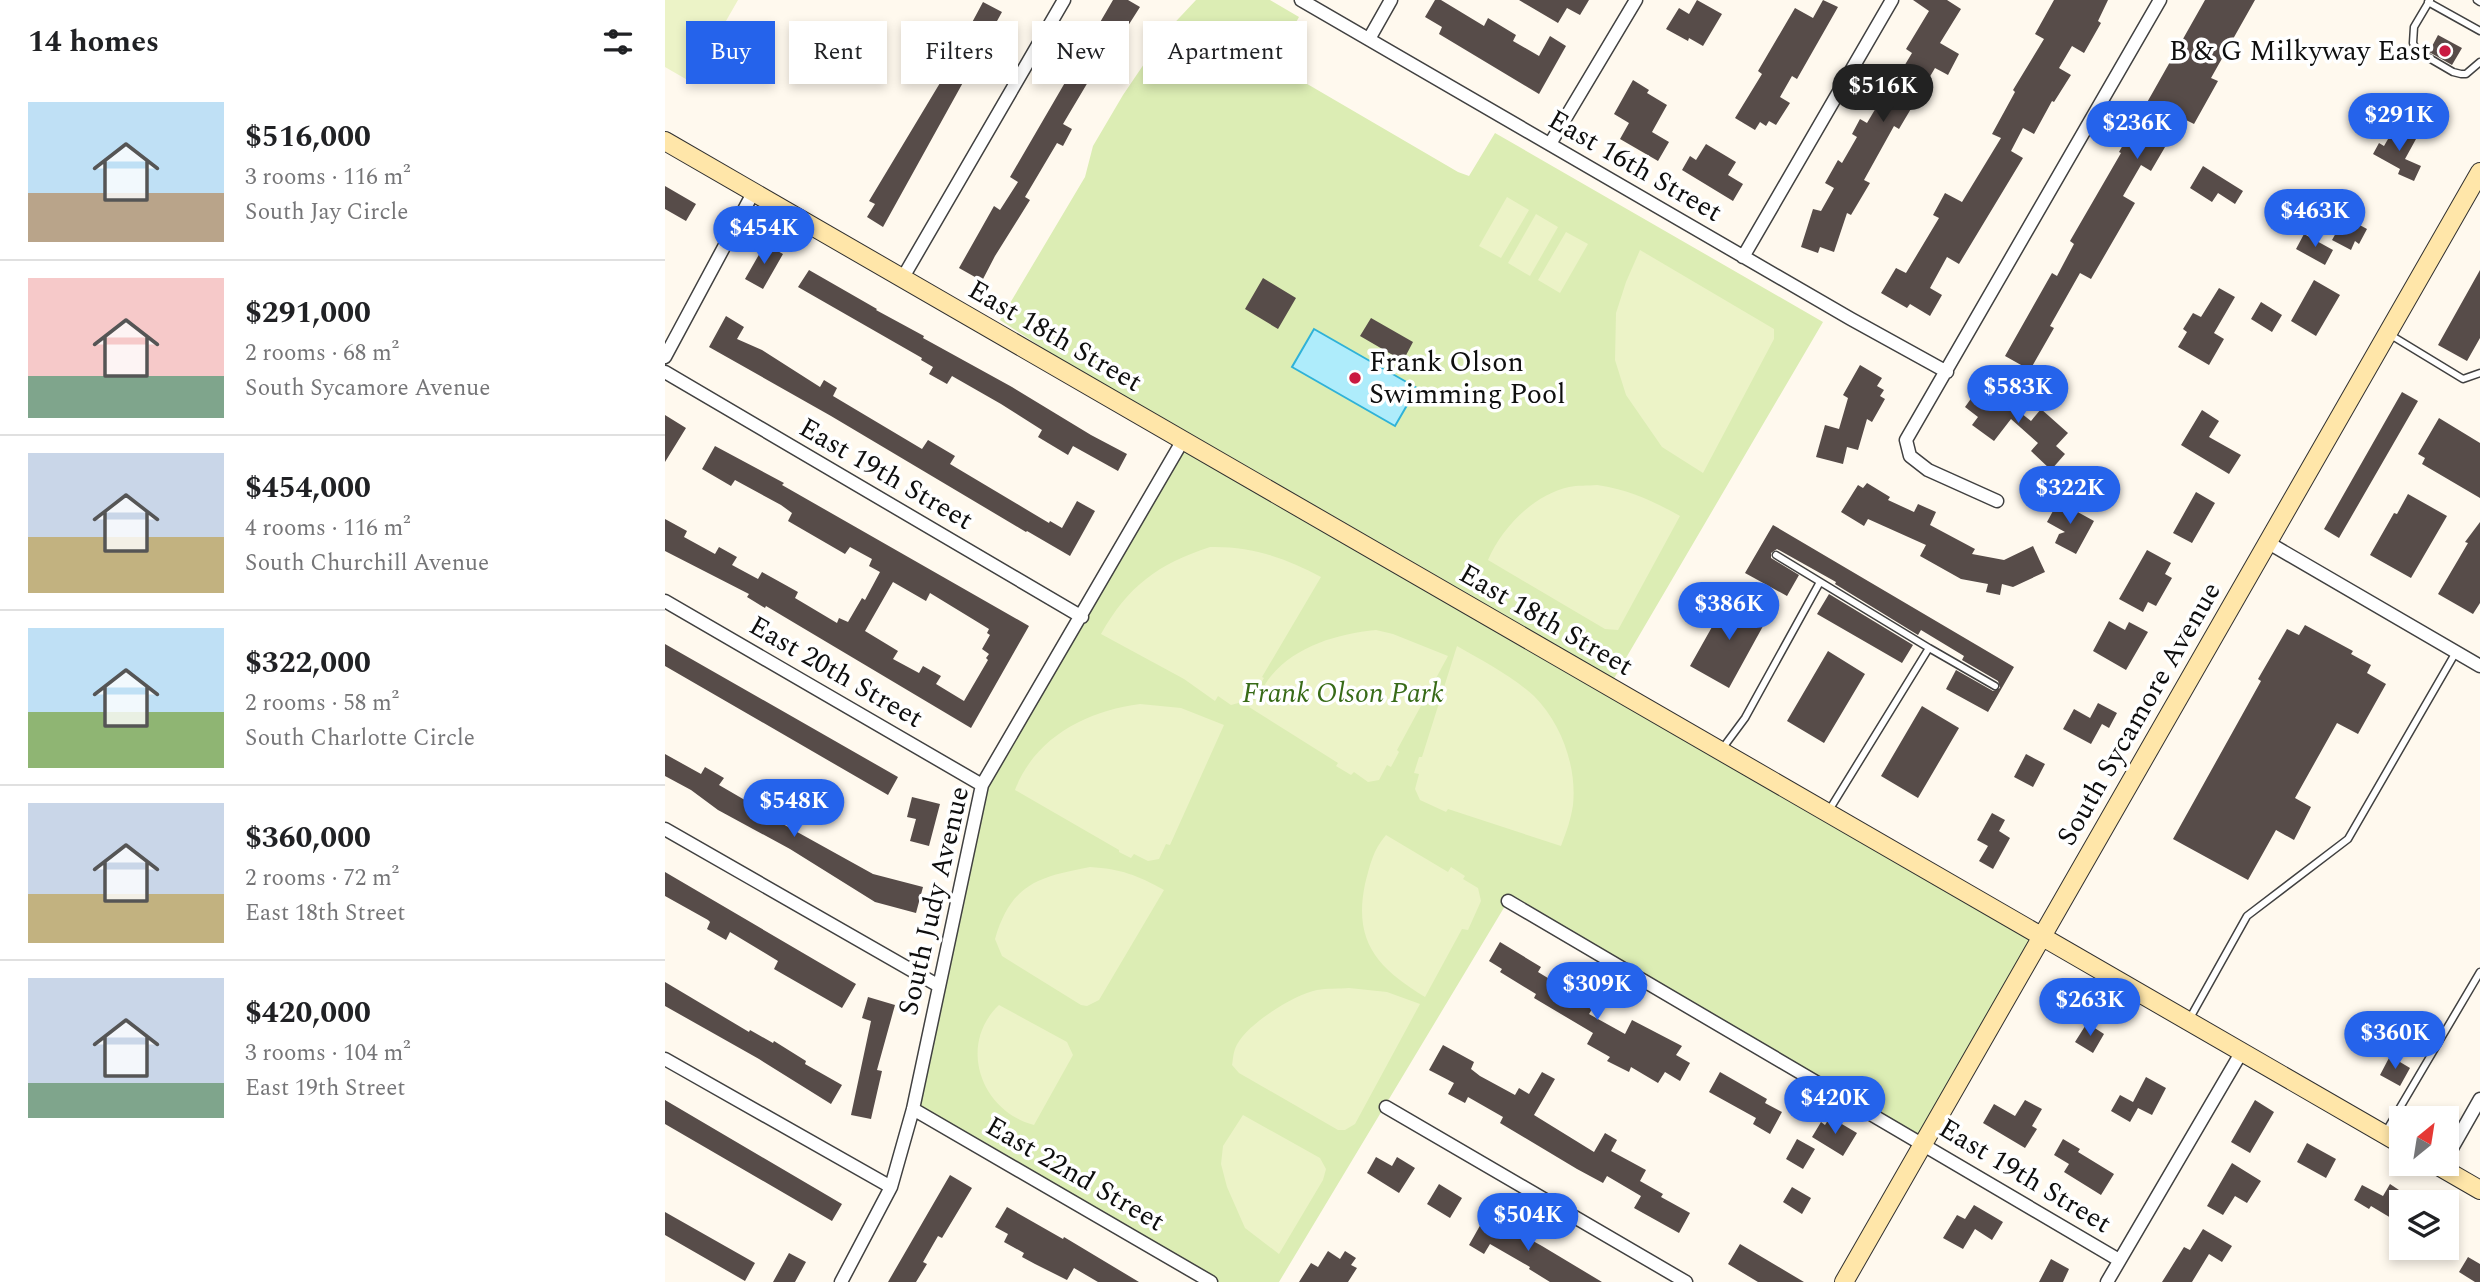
<!DOCTYPE html>
<meta charset="utf-8">
<style>
body{margin:0;font-family:Spectral,serif;background:#f6f6f6;color:#202124;height:100vh;display:flex;flex-direction:column;font-size:26px;white-space:nowrap}
*{box-sizing:border-box;margin:0}
p{font-size:23px;color:#757577}
.icon{flex:none;width:38px;height:38px;fill:none;stroke:currentColor;stroke-width:2;stroke-linecap:round;stroke-linejoin:round}
.map{position:relative;flex:1;overflow:hidden}
.panel{display:flex;flex-direction:column;background:#fff;width:665px}
.panel>*{flex:none}
.guide{position:absolute;left:21px;top:21px;width:665px;height:63px;display:flex;gap:14px}
.needle{width:46px;rotate:30deg}
.fabs{position:absolute;left:1724px;top:1106px;display:grid;gap:14px}
.fabs a{display:grid;place-items:center;width:70px;height:70px;border-radius:0px;background:#fff;box-shadow:0 4px 10px #0003;font-size:35px}
.price{position:absolute;translate:-50% -60px;padding:0 16px;border-radius:24px;background:#2563eb;color:#fff;font-size:23px;line-height:46px;filter:drop-shadow(0 2px 4px #0008)}
.price::after{content:'';position:absolute;left:50%;top:42px;width:21px;height:16px;margin-left:-10px;background:inherit;clip-path:polygon(0 0,100% 0,50% 100%)}
.price.selected{background:#222;color:#fff}
ul{padding:0;list-style:none}
li{display:flex;align-items:center;gap:21px;height:175px;padding:0 28px}
li+li{border-top:2px solid #e0e0e0}
li span{display:grid;place-items:center;flex:none;width:196px;height:140px;border-radius:0px;color:#555}
li>.icon{margin-inline-start:auto}
span .icon{width:84px;height:84px;fill:#fffc;stroke-width:1}
li b{font-size:30px}
h2{display:flex;justify-content:space-between;align-items:center;height:84px;padding:0 28px;font-size:30px}
.pill{padding:0 24px;border-radius:0px;background:#fff;box-shadow:0 4px 10px #0003;font-size:24px;line-height:63px}
.pill.selected{background:#2563eb;color:#fff}
main{display:flex;flex:1;min-height:0}
.map>svg:first-child{display:block}
.green{fill:#dcedb4}
.pitch{fill:#ecf3c7}
.water{fill:#aeecfb;stroke:#2fb2d8;stroke-width:2}
.building{fill:#574c49;fill-rule:evenodd}
.lines{fill:none;stroke-linecap:round;stroke-linejoin:round}
.lane-casing{stroke:#414141;stroke-width:9}
.street-casing{stroke:#414141;stroke-width:15}
.secondary-casing{stroke:#303030;stroke-width:20}
.lane{stroke:#fff;stroke-width:6}
.street{stroke:#fff;stroke-width:12}
.secondary{stroke:#ffe6a9;stroke-width:18}
.poi-dot{fill:#ca1a41;stroke:#fff;stroke-width:2.5}
.labels{text-anchor:middle;dominant-baseline:central;stroke-width:7;stroke-linejoin:round;paint-order:stroke}
.poi-label{font-size:28px;fill:#0e0e0e;stroke:#fff;text-anchor:end}
.street-label{font-size:28px;fill:#0e0e0e;stroke:#fff}
.park-label{font-size:28px;font-style:italic;fill:#386b18;stroke:#fff}
</style>
<main>
<section class="panel">
<h2>14 homes<svg class="icon" aria-label="filters" viewBox="0 0 24 24"><path d="M4 7h16M4 17h16"/><circle cx="9" cy="7" r="2"/><circle cx="15" cy="17" r="2"/></svg></h2>
<ul>
<li><span style="background:linear-gradient(#bfe0f5 65%,#b9a48a 0)"><svg class="icon" aria-label="home" viewBox="0 0 24 24"><path d="M3 11l9-7 9 7M6 9v11h12V9"/></svg></span><div><b>$516,000</b><p>3 rooms · 116 m²</p><p>South Jay Circle</p></div></li>
<li><span style="background:linear-gradient(#f6c9c9 70%,#7fa58c 0)"><svg class="icon" aria-label="home" viewBox="0 0 24 24"><path d="M3 11l9-7 9 7M6 9v11h12V9"/></svg></span><div><b>$291,000</b><p>2 rooms · 68 m²</p><p>South Sycamore Avenue</p></div></li>
<li><span style="background:linear-gradient(#c9d6e8 60%,#c2b280 0)"><svg class="icon" aria-label="home" viewBox="0 0 24 24"><path d="M3 11l9-7 9 7M6 9v11h12V9"/></svg></span><div><b>$454,000</b><p>4 rooms · 116 m²</p><p>South Churchill Avenue</p></div></li>
<li><span style="background:linear-gradient(#bfe0f5 60%,#8fb573 0)"><svg class="icon" aria-label="home" viewBox="0 0 24 24"><path d="M3 11l9-7 9 7M6 9v11h12V9"/></svg></span><div><b>$322,000</b><p>2 rooms · 58 m²</p><p>South Charlotte Circle</p></div></li>
<li><span style="background:linear-gradient(#c9d6e8 65%,#c2b280 0)"><svg class="icon" aria-label="home" viewBox="0 0 24 24"><path d="M3 11l9-7 9 7M6 9v11h12V9"/></svg></span><div><b>$360,000</b><p>2 rooms · 72 m²</p><p>East 18th Street</p></div></li>
<li><span style="background:linear-gradient(#c9d6e8 75%,#7fa58c 0)"><svg class="icon" aria-label="home" viewBox="0 0 24 24"><path d="M3 11l9-7 9 7M6 9v11h12V9"/></svg></span><div><b>$420,000</b><p>3 rooms · 104 m²</p><p>East 19th Street</p></div></li>
</ul>
</section>
<div class="map">
<svg width="1815" height="1282" viewBox="0 0 1815 1282">
<rect width="100%" height="100%" fill="#fff9ee"/>
<path class="green" d="M531 0H605L634 17 608 64 793 172 804 176 830 133 1158 322 944 687 1377 938 1258 1144 843 901 614 1282H546L248 1109 317 785 518 440 335 320 420 177 428 146 458 95 500 33Z"/>
<path class="pitch" d="M0 0H73L26 82 0 67Z
M842 197 864 210 836 258 814 246Z
M871 214 893 227 865 276 843 263Z
M901 232 923 244 895 293 873 280Z
M975 250 1109 329V339L1038 473 997 447 961 395 950 360 951 313 961 282Z
M932 485C965 490 986 500 1015 516L953 630 940 629 823 560C837 528 868 495 904 487 912 485 923 486 932 485Z
M545 547C586 546 621 558 656 577L597 677 599 678 591 692 586 690 577 702 566 705 553 696 550 701 519 679 436 634C463 586 493 564 545 547Z
M711 630 728 634 783 656 732 750 734 752 726 767 722 765 714 780 703 782 689 772 686 775 671 766 673 763 584 707C593 698 598 686 606 676 632 645 673 634 711 630Z
M792 646C818 661 847 676 869 696 896 723 912 766 908 805 906 819 901 833 896 846L783 809 781 812 755 800 750 789 754 774 749 773 754 757H757Z
M475 704 516 708 559 725 505 845 501 844 494 859 483 861 469 854 466 858 454 852V850L350 790C370 737 422 711 475 704Z
M721 835 783 872 786 867 800 876 798 879 813 888 816 901 803 930 797 929 760 997C713 968 688 942 700 884 705 865 708 850 721 835Z
M425 867C456 869 472 875 499 890L434 1000 422 1006 416 1005 337 956 330 939C346 884 373 877 425 867Z
M684 988 722 992 755 1004 690 1124 680 1130H673L574 1073 567 1065C568 1060 568 1054 570 1049 578 1026 628 995 652 990 662 988 674 989 684 988Z
M334 1005 402 1042 408 1055 369 1125C316 1111 292 1045 334 1005Z
M578 1115 655 1158 661 1169 658 1180 614 1254 580 1228 562 1187 556 1164 558 1146Z"/>
<path class="water" d="M649 329 752 388 730 426 627 367Z"/>
<path class="building" d="M448 0H463L475 7 426 84 423 82 398 124 407 129 398 146 392 143 360 197 365 200 330 256 317 281 294 268 329 206 335 210 353 182 345 177Z
M770 0H776L819 26 823 18 851 35 848 41 874 56 885 36 901 46 874 94 774 34 777 27 760 17Z
M854 0H924L915 15 902 8 893 23Z
M1032 0 1057 14 1038 46 1024 38 1023 41 1001 29 1014 8 1024 14Z
M1158 0 1173 7 1132 79 1127 76 1115 97 1125 103 1111 125 1104 121 1101 126 1095 122 1090 130 1070 118 1097 74 1093 71 1130 8 1148 18Z
M1248 0H1282L1296 9 1275 43 1294 54 1283 75 1270 68 1234 129 1229 126 1199 180 1205 183 1186 215 1182 213 1169 252 1155 247 1153 253 1136 247 1148 209 1156 211 1169 188 1160 183 1173 160 1177 163 1192 137 1187 134 1195 119 1202 123 1215 101 1209 97 1223 73 1232 78 1247 53 1241 49 1264 11Z
M1389 0H1443L1433 21 1436 23 1419 53 1407 46 1394 68 1406 75 1389 102 1387 101 1369 134 1358 128 1346 151 1358 158 1294 264 1282 257 1265 288 1277 295 1265 316 1245 304 1242 308 1216 293 1231 268 1241 273 1274 218 1268 215 1280 193 1297 202 1336 138 1327 134 1350 92 1348 90 1379 39 1370 34Z
M1540 0H1590L1546 78 1553 81 1529 124 1517 118 1486 171 1476 165 1458 196 1470 203 1426 279 1415 273 1385 326 1389 328 1365 370 1340 356 1387 273 1392 276 1409 244 1405 241 1456 153 1454 152Z
M318 2 337 12 218 227 202 217 210 204 204 201 290 58 283 54 291 42 295 45Z
M1773 35 1797 48 1787 65 1764 52Z
M968 80 984 90 982 93 1002 105 987 132 1004 142 993 161 955 139 964 123 949 114Z
M1730 127 1751 139 1740 159 1756 166 1749 181 1733 174 1735 169 1708 154 1714 143 1719 146Z
M1041 144 1071 162 1063 175 1078 184 1068 201 1017 170 1025 156 1031 160Z
M1538 166 1578 191 1570 204 1553 193 1547 202 1525 188Z
M0 186 31 204 21 221 0 209Z
M1680 217 1702 229 1694 244 1690 241 1686 250 1667 240Z
M1639 234 1668 250 1660 265 1631 249Z
M100 244 118 254 98 289 80 279Z
M144 270 212 309 211 310 259 336 258 338 347 387 426 435 462 454 453 471 408 446 403 455 373 437 377 430 336 404 287 376 282 384 264 374 268 367 256 360 257 358 133 287Z
M1815 270V338L1802 361 1773 345Z
M598 278 631 298 613 329 580 309Z
M1649 280 1675 295 1651 336 1626 321Z
M1554 288 1570 297 1549 333 1559 339 1544 365 1513 347 1522 332 1518 329 1528 313 1536 317Z
M1596 302 1617 315 1607 332 1586 319Z
M61 316 79 327 72 339 97 350 155 387 159 380 172 388 168 396 257 449 263 440 290 456 285 464 384 523 385 521 397 528 412 501 430 511 405 556 362 531 361 532 166 416 44 347Z
M706 318 748 342 738 361 695 336Z
M1195 365 1217 378 1212 386 1219 390 1215 396 1220 399 1207 422 1202 419 1193 450 1182 447 1178 464 1151 457 1160 425 1174 429 1183 398 1178 395Z
M1315 386 1335 401 1337 398 1366 421 1376 409 1403 433 1391 446 1400 454 1386 470 1366 451 1373 443 1346 419 1329 441 1307 425 1313 417 1300 407Z
M1737 392 1753 401 1674 538 1659 529Z
M1537 410 1554 421 1544 437 1576 455 1564 474 1516 445Z
M0 415 21 428 0 462Z
M1774 418 1815 443V498L1757 464 1760 458 1753 454Z
M50 446 119 483 117 485 364 626 306 728 101 606 100 608 82 597 84 594 0 551V519L22 531 19 537 50 554 54 547 72 557 67 565 93 579 97 572 133 592 130 598 172 623 174 618 183 622 197 598 200 600 215 572 204 566 207 559 185 547 180 554 123 521 127 513 116 505 70 480 66 486 37 469ZM228 582 261 601 265 593 324 629 322 633 325 635 317 649 324 654 321 658 323 660 299 701 271 684 276 676 258 666 254 673 228 659 233 651 200 631Z
M1202 483 1225 497 1223 500 1249 512 1253 504 1271 512 1265 525 1310 549 1307 554 1339 560 1368 546 1380 572 1348 587 1337 584 1335 595 1321 592 1323 584 1296 579 1255 556 1261 545 1203 519 1199 526 1176 512 1193 485 1198 488Z
M1531 492 1550 503 1527 543 1508 533Z
M1743 494 1782 516 1746 578 1705 555 1729 513 1732 514Z
M1395 498 1411 507 1409 510 1429 521 1411 554 1390 543 1394 534 1400 532 1382 522Z
M1815 522V603L1808 614 1773 594 1803 543 1800 542Z
M1108 525 1349 667 1323 712 1281 689 1291 670 1328 691 1335 688 1333 681 1297 660 1299 656 1256 630 1253 635 1170 584 1171 582 1112 549 1106 553V558L1134 575 1122 596 1080 573Z
M1482 550 1506 563 1500 574 1507 578 1491 606 1483 602 1478 612 1454 599Z
M1164 594 1248 645 1237 663 1152 614Z
M1065 595 1103 617 1064 688 1025 666Z
M1444 621 1460 630 1464 622 1483 632 1461 670 1428 651Z
M1640 625 1688 651 1686 654 1706 665 1702 673 1721 684 1693 734 1672 723 1630 798 1646 807 1629 840 1611 830 1583 880 1508 839 1596 681 1593 679 1622 629 1634 635Z
M0 644 233 777 223 795 0 666Z
M1163 651 1200 674 1159 743 1122 721Z
M1433 703 1452 713 1444 728 1437 724 1426 744 1398 729 1409 709 1425 718Z
M1257 706 1294 728 1253 798 1216 776Z
M0 754 36 774 40 767 59 778 54 785 97 810 96 812 208 874 258 887 251 913 210 902 125 849 53 810 26 790 0 776Z
M1361 754 1380 764 1368 787 1349 777Z
M247 797 275 804 264 846 245 841 251 819 242 817Z
M1327 813 1340 820 1334 831 1345 838 1328 869 1314 861 1323 846 1312 840Z
M0 872 191 984 177 1008 109 969 113 961 65 932 61 940 42 929 45 922 43 920 0 896Z
M835 942 876 967 873 972 929 1006 924 1014 960 1034 967 1020 1017 1046 1011 1055 1025 1063 1015 1081 1000 1072 993 1083 966 1067 964 1072 942 1061 945 1057 922 1044 928 1033 869 998 871 994 835 972 837 969 824 961Z
M0 982 84 1032 85 1030 108 1043 109 1041 141 1061 140 1064 177 1085 166 1104 94 1059 0 1006Z
M203 997 230 1005 212 1070 217 1071 206 1119 186 1115 206 1021 197 1018Z
M1422 1023 1439 1034 1428 1053 1410 1042Z
M778 1045 809 1062 806 1069 815 1076 850 1095 854 1088 864 1094 877 1072 890 1079 869 1115 929 1152 940 1133 952 1140 946 1151 981 1170 975 1181 998 1194 996 1197 1025 1213 1014 1233 969 1208 976 1196 942 1176 938 1183 912 1169 835 1123 838 1117 803 1097 800 1103 783 1094 789 1083 764 1070Z
M1725 1056 1745 1068 1735 1086 1715 1075Z
M1055 1072 1102 1099 1100 1103 1117 1112 1105 1134 1088 1124 1091 1118 1044 1092Z
M1481 1077 1501 1088 1487 1115 1473 1108 1465 1122 1446 1111 1455 1095 1468 1102Z
M0 1100 177 1204 167 1221 0 1124Z
M1360 1100 1377 1109 1367 1126 1372 1129 1360 1148 1318 1123 1329 1104 1350 1116Z
M1590 1100 1609 1112 1585 1153 1566 1142Z
M1165 1117 1192 1133 1178 1156 1147 1137 1156 1122 1160 1125Z
M1132 1139 1150 1149 1138 1169 1121 1159Z
M1398 1139 1415 1149 1413 1152 1449 1174 1436 1195 1399 1172 1404 1164 1389 1155Z
M1642 1143 1671 1159 1661 1178 1632 1162Z
M711 1157 727 1166 732 1157 750 1168 734 1193 702 1173Z
M1567 1163 1596 1181 1582 1203 1570 1196 1558 1215 1542 1206Z
M285 1175 307 1188 277 1238 273 1236 258 1262 262 1264 251 1282H223Z
M774 1184 797 1198 785 1218 762 1204Z
M1725 1184 1740 1194 1736 1201V1224L1706 1206 1704 1209 1689 1200 1697 1185 1718 1196Z
M1127 1187 1146 1198 1137 1214 1118 1202Z
M1309 1205 1338 1222 1327 1240 1310 1229 1298 1249 1278 1238 1292 1215 1300 1219Z
M342 1207 398 1239 399 1237 474 1282H433L409 1268 402 1280 370 1264 357 1257 359 1253 339 1242 343 1234 330 1227Z
M0 1212 90 1263 80 1281 0 1235Z
M821 1215 877 1246 937 1282H885L864 1269 865 1267 825 1244 819 1254 804 1245Z
M1538 1229 1567 1246 1557 1262 1544 1254 1527 1282H1497L1519 1247 1525 1250Z
M1075 1244 1139 1282H1093L1063 1264Z
M663 1251 675 1259 680 1251 691 1258 686 1265 692 1268 683 1282H634L646 1263 653 1267Z
M124 1253 141 1262 130 1282H108Z
M1803 1257 1815 1264V1282H1810L1794 1272Z
M1386 1259 1404 1269 1398 1282H1374Z"/>
<g class="lines">
<defs>
<path id="lane" d="M1765 0 1749 27 1748 43 1752 51 1788 72 1796 74H1801L1815 62
M1812 0 1815 2
M1763 2 1815 31
M1724 334 1798 379 1815 373
M1111 555 1264 648 1163 812
M1264 648 1330 686
M1057 749 1080 718 1155 582
M1525 1018 1582 916 1683 839 1791 652
M1720 1133 1815 972"/>
<path id="street" d="M636 0 1186 319 1282 372
M704 39 726 0
M885 144 971 0
M1078 257 1227 0
M237 279 399 0
M0 357 88 193
M0 372 417 617
M1332 501 1263 470 1245 456 1241 440 1495 0
M1602 542 1815 666
M0 601 317 785
M0 829 274 986
M843 901 1454 1260
M0 1059 226 1187
M721 1107 1021 1282
M248 1109 546 1282
M1782 1157 1815 1099
M176 1282 226 1187 248 1109 317 785 518 440
M1442 1282 1576 1053"/>
<path id="secondary" d="M0 141 1736 1144
M1770 1164 1815 1190
M1179 1282 1815 172"/>
</defs>
<use href="#lane" class="lane-casing"/>
<use href="#street" class="street-casing"/>
<use href="#secondary" class="secondary-casing"/>
<use href="#lane" class="lane"/>
<use href="#street" class="street"/>
<use href="#secondary" class="secondary"/>
</g>
<g class="poi-dot">
<circle cx="1780" cy="51" r="7"/>
<circle cx="690" cy="378" r="7"/>
</g>
<g class="labels">
<g class="poi-label">
<text x="1766" y="51">B &amp; G Milkyway East</text>
<text x="704" y="362" text-anchor="start">Frank Olson<tspan x="704" dy="32">Swimming Pool</tspan></text>
</g>
<g class="street-label">
<text transform="translate(970 166) rotate(30)">East 16th Street</text>
<text transform="translate(390 336) rotate(30)">East 18th Street</text>
<text transform="translate(221 474) rotate(30)">East 19th Street</text>
<text transform="translate(881 620) rotate(30)">East 18th Street</text>
<text transform="translate(171 672) rotate(30)">East 20th Street</text>
<text transform="translate(1474 714) rotate(-60)">South Sycamore Avenue</text>
<text transform="translate(269 901) rotate(-77)">South Judy Avenue</text>
<text transform="translate(410 1174) rotate(30)">East 22nd Street</text>
<text transform="translate(1360 1176) rotate(31)">East 19th Street</text>
</g>
<g class="park-label">
<text x="678" y="693">Frank Olson Park</text>
</g>
</g>
</svg>
<div class="fabs">
<a><svg class="needle" viewBox="-14 -14 28 28"><path d="M0-13l5 13h-10z" fill="#e53935"/><path d="M0 13l5-13h-10z" fill="#757577"/></svg></a>
<a><svg class="icon" aria-label="layers" viewBox="0 0 24 24"><path d="M12 4l9 5-9 5-9-5zM3 14l9 5 9-5"/></svg></a>
</div>
<b class="price selected" style="left:1218px;top:124px">$516K</b>
<b class="price" style="left:1734px;top:153px">$291K</b>
<b class="price" style="left:1472px;top:161px">$236K</b>
<b class="price" style="left:1650px;top:249px">$463K</b>
<b class="price" style="left:99px;top:266px">$454K</b>
<b class="price" style="left:1353px;top:425px">$583K</b>
<b class="price" style="left:1405px;top:526px">$322K</b>
<b class="price" style="left:1064px;top:642px">$386K</b>
<b class="price" style="left:129px;top:839px">$548K</b>
<b class="price" style="left:932px;top:1022px">$309K</b>
<b class="price" style="left:1425px;top:1038px">$263K</b>
<b class="price" style="left:1730px;top:1071px">$360K</b>
<b class="price" style="left:1170px;top:1136px">$420K</b>
<b class="price" style="left:863px;top:1253px">$504K</b>
<div class="guide">
<a class="pill selected">Buy</a>
<a class="pill">Rent</a>
<a class="pill">Filters</a>
<a class="pill">New</a>
<a class="pill">Apartment</a>
</div>
</div>
</main>
